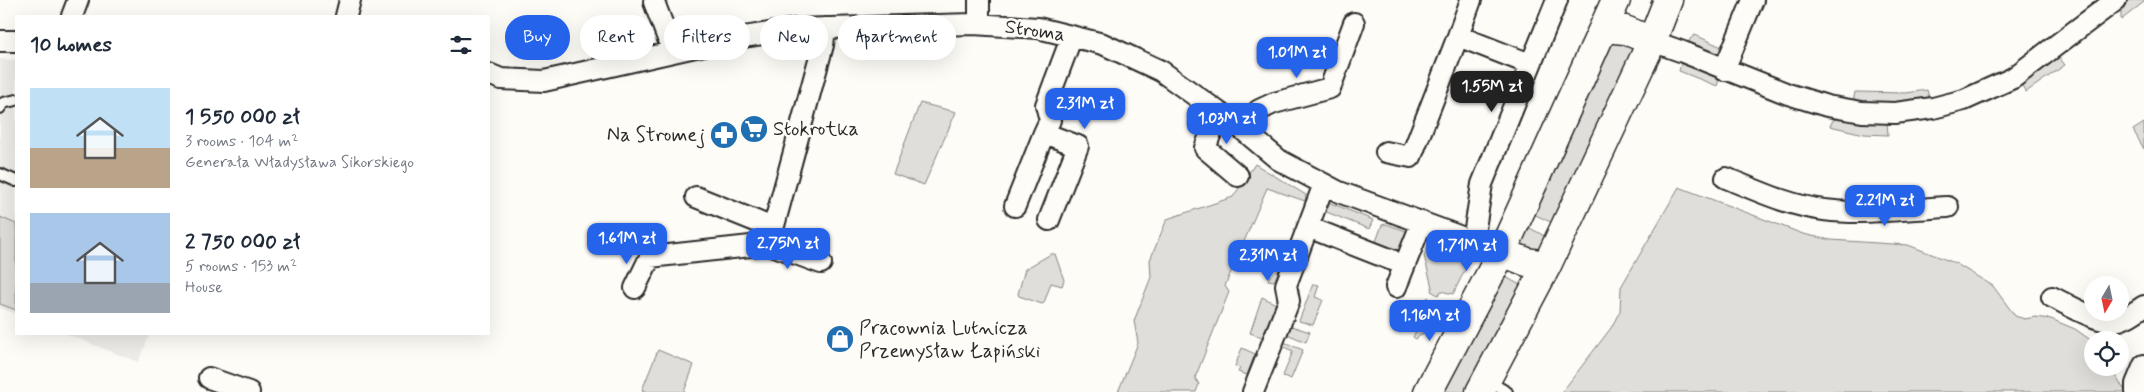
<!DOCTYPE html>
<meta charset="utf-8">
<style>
body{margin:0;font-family:Mynerve,sans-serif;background:#f2f2f3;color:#1f2937;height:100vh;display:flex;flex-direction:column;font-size:19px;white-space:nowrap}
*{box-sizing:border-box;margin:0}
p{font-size:16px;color:#747a83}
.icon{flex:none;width:28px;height:28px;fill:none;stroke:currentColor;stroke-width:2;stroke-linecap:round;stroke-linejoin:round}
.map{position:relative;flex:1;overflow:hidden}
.drawer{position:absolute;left:15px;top:15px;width:475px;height:320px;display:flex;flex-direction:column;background:#fff;border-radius:0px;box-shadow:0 5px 20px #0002}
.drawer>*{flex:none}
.guide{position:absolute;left:505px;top:15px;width:475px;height:45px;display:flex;gap:10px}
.needle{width:32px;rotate:189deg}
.buttons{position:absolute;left:2084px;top:276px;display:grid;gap:10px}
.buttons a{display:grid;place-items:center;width:45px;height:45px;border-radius:50%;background:#fff;box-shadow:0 5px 20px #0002;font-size:25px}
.price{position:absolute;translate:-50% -42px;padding:0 11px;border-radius:10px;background:#2563eb;color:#fff;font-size:16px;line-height:32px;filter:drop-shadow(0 1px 2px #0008)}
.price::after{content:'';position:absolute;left:50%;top:30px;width:15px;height:11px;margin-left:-8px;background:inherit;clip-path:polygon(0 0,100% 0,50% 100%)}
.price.on{background:#222;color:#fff}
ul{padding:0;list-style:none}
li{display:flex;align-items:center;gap:15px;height:125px;padding:0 15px}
li span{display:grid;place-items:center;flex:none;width:140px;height:100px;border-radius:0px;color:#555}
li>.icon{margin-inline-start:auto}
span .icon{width:60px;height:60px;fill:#fffc;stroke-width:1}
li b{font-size:21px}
h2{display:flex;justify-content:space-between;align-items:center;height:60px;padding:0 15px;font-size:21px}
.pill{padding:0 18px;border-radius:22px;background:#fff;box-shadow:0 5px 20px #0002;font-size:18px;line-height:45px}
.pill.on{background:#2563eb;color:#fff}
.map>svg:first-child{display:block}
.built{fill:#edece8}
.green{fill:#dfdeda;stroke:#858482}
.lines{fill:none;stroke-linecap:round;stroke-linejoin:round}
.service-casing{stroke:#2b2b2b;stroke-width:14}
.minor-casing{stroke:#2b2b2b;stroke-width:24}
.secondary-casing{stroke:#2b2b2b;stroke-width:31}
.service{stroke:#fdfcf7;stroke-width:10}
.minor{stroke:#fdfcf7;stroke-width:20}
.secondary{stroke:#fdfcf7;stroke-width:28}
.labels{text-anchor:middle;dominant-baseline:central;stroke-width:5;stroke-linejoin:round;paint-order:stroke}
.street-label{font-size:20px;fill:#2b2b2b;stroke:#fdfcf7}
.poi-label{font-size:20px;fill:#2b2b2b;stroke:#fdfcf7;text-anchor:start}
</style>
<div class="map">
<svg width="2144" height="392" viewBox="0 0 2144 392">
<rect width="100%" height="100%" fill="#fdfcf7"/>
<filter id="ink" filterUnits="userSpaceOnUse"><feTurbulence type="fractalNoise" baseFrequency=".02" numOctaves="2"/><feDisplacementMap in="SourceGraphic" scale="10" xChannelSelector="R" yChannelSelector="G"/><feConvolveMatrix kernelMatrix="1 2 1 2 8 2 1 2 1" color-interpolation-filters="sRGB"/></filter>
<g filter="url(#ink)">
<path class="built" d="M0 59 16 60V314L0 308Z
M66 334H150L138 362Z"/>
<path class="green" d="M2129 0H2144V2L2121 20V7Z
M1695 35 1724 48 1718 56 1688 45 1690 39Z
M1610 39 1636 46 1557 225 1531 213Z
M2059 57 2065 65 2026 92 2021 84Z
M1682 61 1720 76 1717 86 1679 71Z
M1927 90 1930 101 1900 105 1853 102 1855 92 1906 93Z
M920 103 956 112 924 185 893 174Z
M1842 118 1887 122 1888 135 1864 134 1830 126 1833 120Z
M2144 123V149L2133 130Z
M1255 164 1306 195 1305 201 1267 188 1225 286 1229 292 1195 378 1199 384 1196 392H1118L1138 343 1134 321 1151 277 1150 260 1167 219 1233 197Z
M1679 187 1803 234 1831 240 1908 245 1955 263 1993 286 2015 316 2025 319 2035 317 2051 319 2075 329 2092 341V368H2110L2126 392H1562L1611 328 1620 311 1621 287Z
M1323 200 1373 220 1369 229 1319 209Z
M0 217 16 224V310L0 304Z
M1386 224 1409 232 1401 253 1394 255 1374 247 1382 225Z
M1530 228 1550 239 1537 253 1524 249C1520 241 1520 238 1523 230Z
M1436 242 1472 256 1453 294 1441 291 1438 295 1431 291 1432 287 1424 256 1428 245Z
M1051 254H1055L1064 280 1062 286 1051 283 1044 303 1042 304 1019 296 1018 294 1025 269Z
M1272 256 1283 260 1274 281 1268 280 1270 275 1266 272Z
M1500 274 1522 286 1465 392H1437Z
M1313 284 1319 285 1315 297 1323 300 1313 325 1299 321Z
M1262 297 1276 304 1262 337 1250 333Z
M1428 297 1434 314 1422 334 1416 339 1413 337 1416 331 1414 330Z
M1285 324 1310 332 1306 342 1282 332Z
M1279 340 1303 350 1291 379 1283 376 1293 351 1281 346Z
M1242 348 1255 354 1247 375 1238 372 1240 368 1235 366Z
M658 350 694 365 684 392H648L642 390Z"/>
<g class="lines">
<defs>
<path id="service" d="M0 108 3 103 16 100
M0 174 16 181
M1486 380 1507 392"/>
<path id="minor" d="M979 0V24
M654 2 673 52
M72 16 78 0
M346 16 350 0
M1458 36 1471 0
M0 41H16
M1652 41 1683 52 1788 94 1827 106 1862 112 1895 113 1933 108 1964 100 2013 78 2116 0
M1724 70 1753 0
M489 74 501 79 544 81 731 39 794 29 973 24 1038 28 1103 44 1161 71 1242 129 1279 160 1339 192 1502 252
M1219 113 1205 148 1238 176
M1242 129 1259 110 1274 103 1330 88 1354 23
M1386 152 1411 157 1458 36 1530 64
M1726 178C1758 191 1790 206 1824 210 1865 215 1907 209 1948 207
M696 197 773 228
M1015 206 1044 133
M1049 220 1078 146 1044 133 1050 120 1046 105 1072 36
M1308 227 1392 260
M1473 241 1482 184 1557 0
M769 244 821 263
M1396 287 1422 222
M635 288 650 257 769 244 823 45 825 28
M2052 297C2067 304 2100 324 2115 321 2126 319 2135 312 2144 306
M209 378 249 392
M1253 392 1289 301 1286 285 1324 184
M2136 392V384L2144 365"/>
<path id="secondary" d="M1605 28 1625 30 1652 41
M1502 252 1527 262 1547 265
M1428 392 1502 252 1616 0
M1480 392 1547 265 1652 41 1668 0"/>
</defs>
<use href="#service" class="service-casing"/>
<use href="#minor" class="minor-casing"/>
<use href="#secondary" class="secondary-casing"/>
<use href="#service" class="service"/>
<use href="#minor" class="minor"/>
<use href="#secondary" class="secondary"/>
</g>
</g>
<defs>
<symbol id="supermarket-disc" viewBox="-11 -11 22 22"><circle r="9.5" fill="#1f6fb2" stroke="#fdfcf7"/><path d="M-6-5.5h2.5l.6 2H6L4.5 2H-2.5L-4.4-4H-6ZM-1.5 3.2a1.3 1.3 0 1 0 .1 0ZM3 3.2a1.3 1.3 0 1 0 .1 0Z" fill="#fff"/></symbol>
<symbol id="pharmacy-disc" viewBox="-11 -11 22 22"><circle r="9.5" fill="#1f6fb2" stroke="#fdfcf7"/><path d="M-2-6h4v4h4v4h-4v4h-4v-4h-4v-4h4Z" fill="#fff"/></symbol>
<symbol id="shop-disc" viewBox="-11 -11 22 22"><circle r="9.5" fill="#1f6fb2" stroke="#fdfcf7"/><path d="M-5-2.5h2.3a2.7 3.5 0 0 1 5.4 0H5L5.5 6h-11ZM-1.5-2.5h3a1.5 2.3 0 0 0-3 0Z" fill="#fff"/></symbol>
</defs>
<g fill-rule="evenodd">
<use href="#supermarket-disc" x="738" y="113" width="32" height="32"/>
<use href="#pharmacy-disc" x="708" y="119" width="32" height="32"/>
<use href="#shop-disc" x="824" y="323" width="32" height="32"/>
</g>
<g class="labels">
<g class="street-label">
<text transform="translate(1035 31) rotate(8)">Stroma</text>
</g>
<g class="poi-label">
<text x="773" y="129">Stokrotka</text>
<text x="705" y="135" text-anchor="end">Na Stromej</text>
<text x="859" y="328">Pracownia Lutnicza<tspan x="859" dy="23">Przemysław Łapiński</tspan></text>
</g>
</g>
</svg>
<div class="buttons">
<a><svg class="needle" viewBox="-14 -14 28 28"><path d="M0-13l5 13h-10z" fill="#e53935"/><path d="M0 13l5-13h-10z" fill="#747a83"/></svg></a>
<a><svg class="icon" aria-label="locate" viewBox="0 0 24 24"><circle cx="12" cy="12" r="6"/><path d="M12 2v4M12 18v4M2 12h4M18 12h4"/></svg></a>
</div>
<b class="price" style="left:1297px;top:79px">1.01M zł</b>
<b class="price on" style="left:1492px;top:113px">1.55M zł</b>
<b class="price" style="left:1085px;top:130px">2.31M zł</b>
<b class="price" style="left:1227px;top:145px">1.03M zł</b>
<b class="price" style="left:1885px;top:227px">2.21M zł</b>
<b class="price" style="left:627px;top:265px">1.61M zł</b>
<b class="price" style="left:788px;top:270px">2.75M zł</b>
<b class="price" style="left:1467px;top:272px">1.71M zł</b>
<b class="price" style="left:1268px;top:282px">2.31M zł</b>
<b class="price" style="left:1430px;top:342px">1.16M zł</b>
<div class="guide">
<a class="pill on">Buy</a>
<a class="pill">Rent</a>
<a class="pill">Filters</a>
<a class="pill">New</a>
<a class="pill">Apartment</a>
</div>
<section class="drawer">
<h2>10 homes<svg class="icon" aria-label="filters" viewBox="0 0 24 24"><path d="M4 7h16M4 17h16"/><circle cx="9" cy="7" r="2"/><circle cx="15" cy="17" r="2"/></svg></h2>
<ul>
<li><span style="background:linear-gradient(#bfe0f5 60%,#b9a48a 0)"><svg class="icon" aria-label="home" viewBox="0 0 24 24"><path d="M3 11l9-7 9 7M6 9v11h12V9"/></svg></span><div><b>1 550 000 zł</b><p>3 rooms · 104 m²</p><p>Generała Władysława Sikorskiego</p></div></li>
<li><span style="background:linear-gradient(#a9c7e8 70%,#9aa5b1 0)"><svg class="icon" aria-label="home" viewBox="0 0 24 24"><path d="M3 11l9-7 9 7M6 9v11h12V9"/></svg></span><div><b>2 750 000 zł</b><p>5 rooms · 153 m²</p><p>House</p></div></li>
</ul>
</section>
</div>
